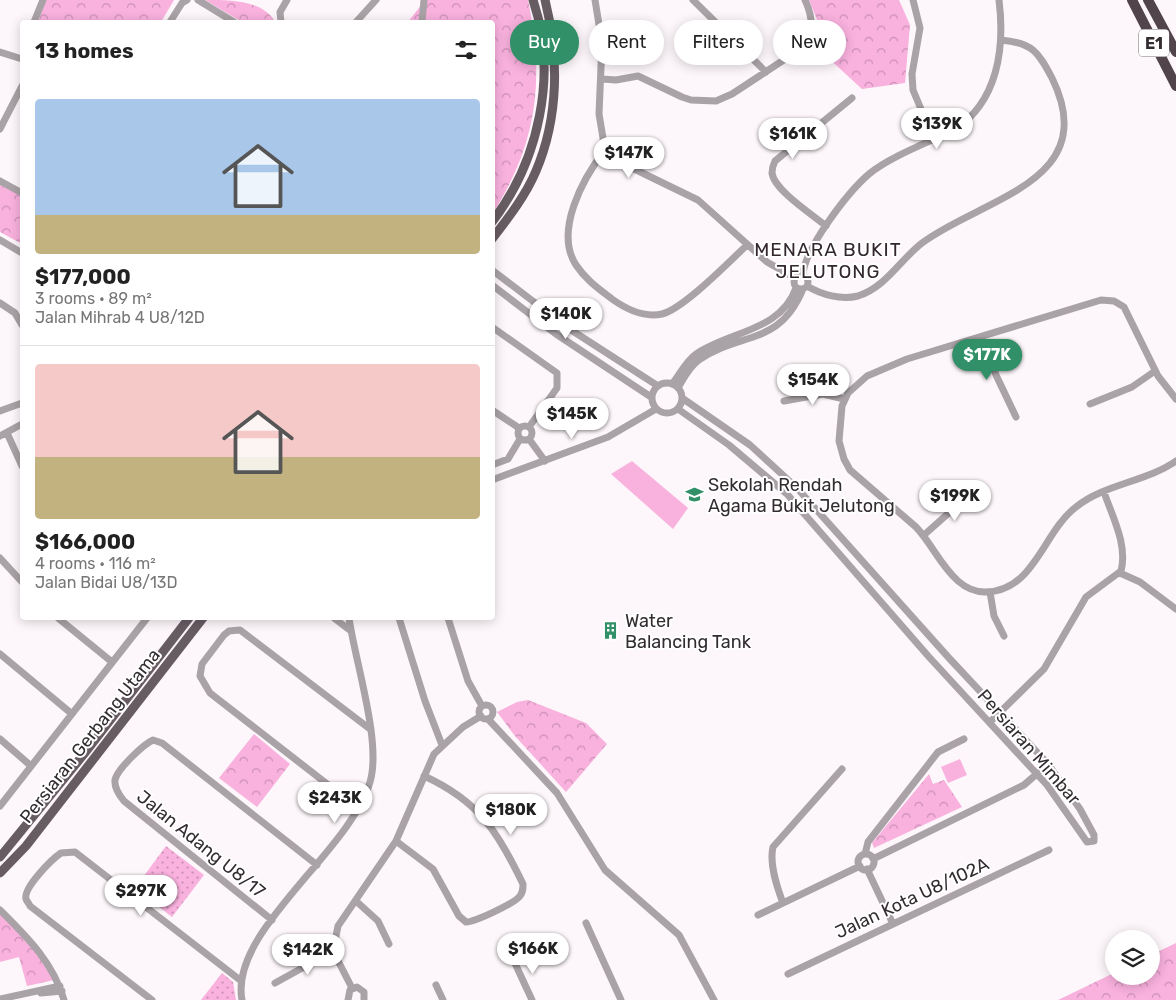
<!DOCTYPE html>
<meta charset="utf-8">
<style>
body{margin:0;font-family:Rubik,sans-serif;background:#f6f6f6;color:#222;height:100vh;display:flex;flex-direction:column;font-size:19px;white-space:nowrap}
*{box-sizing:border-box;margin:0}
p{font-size:16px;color:#767676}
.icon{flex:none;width:28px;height:28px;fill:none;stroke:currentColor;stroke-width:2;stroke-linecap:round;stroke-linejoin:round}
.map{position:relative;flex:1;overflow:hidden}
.panel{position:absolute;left:20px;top:20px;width:475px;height:600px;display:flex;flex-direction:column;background:#fff;border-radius:5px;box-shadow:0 2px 12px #0003}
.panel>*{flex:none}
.top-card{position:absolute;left:510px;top:20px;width:475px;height:45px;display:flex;gap:10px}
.controls{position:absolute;left:1105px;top:930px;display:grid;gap:10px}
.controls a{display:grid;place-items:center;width:55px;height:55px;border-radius:50%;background:#fff;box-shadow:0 2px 12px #0003;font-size:25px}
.price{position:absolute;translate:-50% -42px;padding:0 11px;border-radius:18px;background:#fff;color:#222;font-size:16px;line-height:32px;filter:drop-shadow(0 1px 2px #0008)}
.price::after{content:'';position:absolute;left:50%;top:30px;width:15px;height:11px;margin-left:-8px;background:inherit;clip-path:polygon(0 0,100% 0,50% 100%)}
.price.current{background:#329068;color:#fff}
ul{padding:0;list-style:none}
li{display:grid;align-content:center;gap:10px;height:265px;padding:0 15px}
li+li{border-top:1px solid #e0e0e0}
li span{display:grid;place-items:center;height:155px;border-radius:5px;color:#555}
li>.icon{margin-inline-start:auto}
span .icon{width:90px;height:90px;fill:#fffc;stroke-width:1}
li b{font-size:21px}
h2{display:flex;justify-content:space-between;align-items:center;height:60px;padding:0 15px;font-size:21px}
.chip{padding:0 18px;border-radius:22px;background:#fff;box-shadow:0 2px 12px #0003;font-size:18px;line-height:45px}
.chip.current{background:#329068;color:#fff}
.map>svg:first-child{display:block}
.grass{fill:url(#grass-dots)}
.park{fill:url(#park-crowns)}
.pitch{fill:#f9b1de}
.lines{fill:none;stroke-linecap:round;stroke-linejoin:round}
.minor{stroke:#a9a2a6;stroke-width:7}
.major{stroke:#685c63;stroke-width:9}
.highway{stroke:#51444b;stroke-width:10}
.labels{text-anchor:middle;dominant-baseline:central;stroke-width:4;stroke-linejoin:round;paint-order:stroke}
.shield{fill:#fff;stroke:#706c6f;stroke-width:1}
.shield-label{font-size:16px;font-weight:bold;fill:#332d31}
.poi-label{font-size:18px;fill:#332d31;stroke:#fff;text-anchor:start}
.street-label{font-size:18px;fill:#332d31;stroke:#fff}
.neighbourhood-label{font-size:19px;letter-spacing:1px;fill:#33272e;stroke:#fff}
</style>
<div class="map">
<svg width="1176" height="1000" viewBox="0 0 1176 1000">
<defs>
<pattern id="grass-dots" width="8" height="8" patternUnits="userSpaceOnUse" patternTransform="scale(1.25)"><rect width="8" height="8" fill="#f9b1de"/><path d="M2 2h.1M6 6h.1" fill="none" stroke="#ca90b5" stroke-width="1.8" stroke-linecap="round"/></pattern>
<pattern id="park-crowns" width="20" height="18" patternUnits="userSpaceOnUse" patternTransform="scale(1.25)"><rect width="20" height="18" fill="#f9b1de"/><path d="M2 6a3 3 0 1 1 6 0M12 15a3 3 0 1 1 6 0" fill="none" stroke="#ca90b5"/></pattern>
</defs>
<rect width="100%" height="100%" fill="#fdf6fa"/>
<path class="grass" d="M166 846 204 875 172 917 135 888Z
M222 973 233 982 236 1000H201Z"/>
<path class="park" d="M46 0H174L161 22H38Z
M205 0C230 0 263 0 275 22H242Z
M425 0H528C545 80 537 143 493 213L492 22H408Z
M809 0H899L910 25 905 83 862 89 813 44 820 27Z
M0 185 22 196V244L0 232Z
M528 700 586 723 607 744 566 792 515 736 497 712 517 702Z
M254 734 290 764 257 807 219 778Z
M929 774 933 784 944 780 962 807 874 848 872 843Z
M0 912 34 948 54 980 27 986 19 957 0 962Z
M1176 943V1000H1058L1114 973V976H1151V955Z"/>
<path class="pitch" d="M632 461 688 508 673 529 611 474Z
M960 759 967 775 948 783 941 767Z"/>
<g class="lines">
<path class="minor" d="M198 0 234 22
M595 0 602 43 599 114 605 150 628 166 698 200 767 262 795 278
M693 0 766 72
M913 0 920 28 912 74 913 90 934 140
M34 22 43 0
M170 22 182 3 187 0
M281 22 280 12 287 0
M356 22 376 0
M422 22 424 0
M602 37 620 36 638 43
M0 52 22 59
M602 79 616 80 638 76 682 97 691 100 716 101 732 94 805 46C815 31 812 15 805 0
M0 129 22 86
M605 150C583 178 554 231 576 265 586 280 599 289 612 299 626 309 644 318 662 314 683 309 729 262 747 245
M0 181 22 193
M826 226C813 215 774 190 772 173 772 169 773 165 775 161L852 98
M0 240 22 253
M492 270 568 328 658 386
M794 282a7 7 0 1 1 14 0a7 7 0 1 1-14 0Z
M803 275C804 249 848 192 869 174 889 157 929 142 954 130 998 102 1005 48 999 0
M492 285 556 334 651 397
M807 286C822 295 841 300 858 296 886 287 900 260 922 243 982 198 1103 182 1052 78 1038 51 1032 43 1001 40
M0 303 15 313 22 325
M492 327 557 373V388L529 427
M983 336 996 375 1016 417
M652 398a15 15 0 1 1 30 0a15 15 0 1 1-30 0Z
M672 384C680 374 686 361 696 354 730 331 781 331 796 288
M678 388C684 378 689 367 699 360 741 331 779 347 803 289
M1176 399 1158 376 1124 307 1114 301 1101 300 907 359 867 376 848 393 842 406 839 441 844 459 850 470 916 527C932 544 940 565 958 581 966 588 974 592 985 592 1034 592 1043 532 1076 507 1104 484 1146 482 1176 461
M784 401 823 394 844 399
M1090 404 1132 387 1155 371
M678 409 729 445 787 494 929 657 1047 785 1087 842 1094 841V835L1080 809 1048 764 949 658 797 488 750 445 682 398
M492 410 519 428
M0 411 22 403
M518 433a7 7 0 1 1 14 0a7 7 0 1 1-14 0Z
M7 433 22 466
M0 436 22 424
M529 439 545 461
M492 465 508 459 520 439
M492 480 608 437 656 409
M924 535 960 503 968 491
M0 558 22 582
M1120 573 1140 582 1176 609
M990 592 994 616 1004 636
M58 618 112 662
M334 618 351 631
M399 618 425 701 442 745
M448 618 468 681 482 706
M0 654 72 714
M479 712a7 7 0 1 1 14 0a7 7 0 1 1-14 0Z
M488 719 557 793 605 870 679 935 714 1000
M990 722 1044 669 1086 597 1121 571C1128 545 1112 516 1104 492
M0 739 31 766
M0 806 147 618
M358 808 210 693 200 676 202 664 224 635 229 631 240 630 370 729
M396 841 433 869 459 916 466 922C475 922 515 903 520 896 523 892 523 889 523 884 498 832 479 801 424 776
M865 854 868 842 938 752 964 739
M858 862a8 8 0 1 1 16 0a8 8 0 1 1-16 0Z
M873 859 1024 785 1048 764
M867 869 893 924
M356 901 378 921 389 944
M783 903C777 887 769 864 773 847L842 769
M0 910C27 937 53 962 64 1000
M758 915 860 866
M272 920 124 801C119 795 114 788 115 780 117 769 144 744 153 740L162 743 317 865
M586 923 621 1000
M513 959 532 1000
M788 974 1049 850
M275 983 333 951
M436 985 443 1000
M352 988 333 951 338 926 396 841 434 754 463 727 481 716
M41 993 62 991
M0 999 60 986
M152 1000 30 906C30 905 26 900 26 899 23 888 52 859 61 853L75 852 240 980
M242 1000C229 931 349 853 370 782 382 743 355 661 349 618
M348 1000 350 990 357 987 364 992V1000"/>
<path class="major" d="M492 222C539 161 558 74 533 0
M492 239C509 217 526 195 536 171 559 117 559 56 545 0
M0 857 84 754 189 618
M0 873 26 846 203 618"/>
<path class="highway" d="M1132 0 1176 86
M1148 0 1176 52"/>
</g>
<defs>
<symbol id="school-bare" viewBox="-9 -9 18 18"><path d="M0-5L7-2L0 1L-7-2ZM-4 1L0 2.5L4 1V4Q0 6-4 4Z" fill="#329068" stroke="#fff" stroke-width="2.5" paint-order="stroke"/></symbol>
<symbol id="building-bare" viewBox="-9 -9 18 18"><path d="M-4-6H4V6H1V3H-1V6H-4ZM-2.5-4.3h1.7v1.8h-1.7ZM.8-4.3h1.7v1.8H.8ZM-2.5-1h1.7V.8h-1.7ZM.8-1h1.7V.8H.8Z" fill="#329068" stroke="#fff" stroke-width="2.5" paint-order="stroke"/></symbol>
</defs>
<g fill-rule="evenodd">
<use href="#school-bare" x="682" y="482" width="25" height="25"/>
<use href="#building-bare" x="598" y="618" width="25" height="25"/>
</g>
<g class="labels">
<rect class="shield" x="1139" y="29.5" width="30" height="27" rx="4"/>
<g class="shield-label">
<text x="1154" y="43">E1</text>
</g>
<g class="poi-label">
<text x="708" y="485">Sekolah Rendah<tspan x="708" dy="21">Agama Bukit Jelutong</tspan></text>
<text x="625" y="621">Water<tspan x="625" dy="21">Balancing Tank</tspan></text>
</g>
<g class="street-label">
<text transform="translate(90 736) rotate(-52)">Persiaran Gerbang Utama</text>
<text transform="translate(1029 747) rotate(49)">Persiaran Mimbar</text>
<text transform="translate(201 844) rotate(39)">Jalan Adang U8/17</text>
<text transform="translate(912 898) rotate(-25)">Jalan Kota U8/102A</text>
</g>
<g class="neighbourhood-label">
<text x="828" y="249">MENARA BUKIT<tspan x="828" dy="22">JELUTONG</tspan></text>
</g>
</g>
</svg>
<div class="controls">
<a><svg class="icon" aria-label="layers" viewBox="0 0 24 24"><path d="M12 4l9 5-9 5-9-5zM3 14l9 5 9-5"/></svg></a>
</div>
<b class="price" style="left:937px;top:150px">$139K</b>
<b class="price" style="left:793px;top:160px">$161K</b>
<b class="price" style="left:629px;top:179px">$147K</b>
<b class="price" style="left:566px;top:340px">$140K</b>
<b class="price current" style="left:987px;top:381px">$177K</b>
<b class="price" style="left:813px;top:406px">$154K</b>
<b class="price" style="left:572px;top:440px">$145K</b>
<b class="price" style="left:955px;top:522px">$199K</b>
<b class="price" style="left:335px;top:824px">$243K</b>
<b class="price" style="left:511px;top:836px">$180K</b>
<b class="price" style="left:141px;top:917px">$297K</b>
<b class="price" style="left:533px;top:975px">$166K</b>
<b class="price" style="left:308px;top:976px">$142K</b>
<div class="top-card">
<a class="chip current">Buy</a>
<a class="chip">Rent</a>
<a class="chip">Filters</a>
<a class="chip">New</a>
</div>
<section class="panel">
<h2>13 homes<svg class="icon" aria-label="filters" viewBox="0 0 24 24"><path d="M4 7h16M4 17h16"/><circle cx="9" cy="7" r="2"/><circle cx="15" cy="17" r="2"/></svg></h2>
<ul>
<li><span style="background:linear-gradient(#a9c7e8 75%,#c2b280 0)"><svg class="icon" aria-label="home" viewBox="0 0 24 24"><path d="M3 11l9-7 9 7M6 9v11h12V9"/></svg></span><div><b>$177,000</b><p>3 rooms · 89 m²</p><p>Jalan Mihrab 4 U8/12D</p></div></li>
<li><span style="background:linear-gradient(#f6c9c9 60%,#c2b280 0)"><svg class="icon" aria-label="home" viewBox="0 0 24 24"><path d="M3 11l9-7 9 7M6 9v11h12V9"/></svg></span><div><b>$166,000</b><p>4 rooms · 116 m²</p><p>Jalan Bidai U8/13D</p></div></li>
</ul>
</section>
</div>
